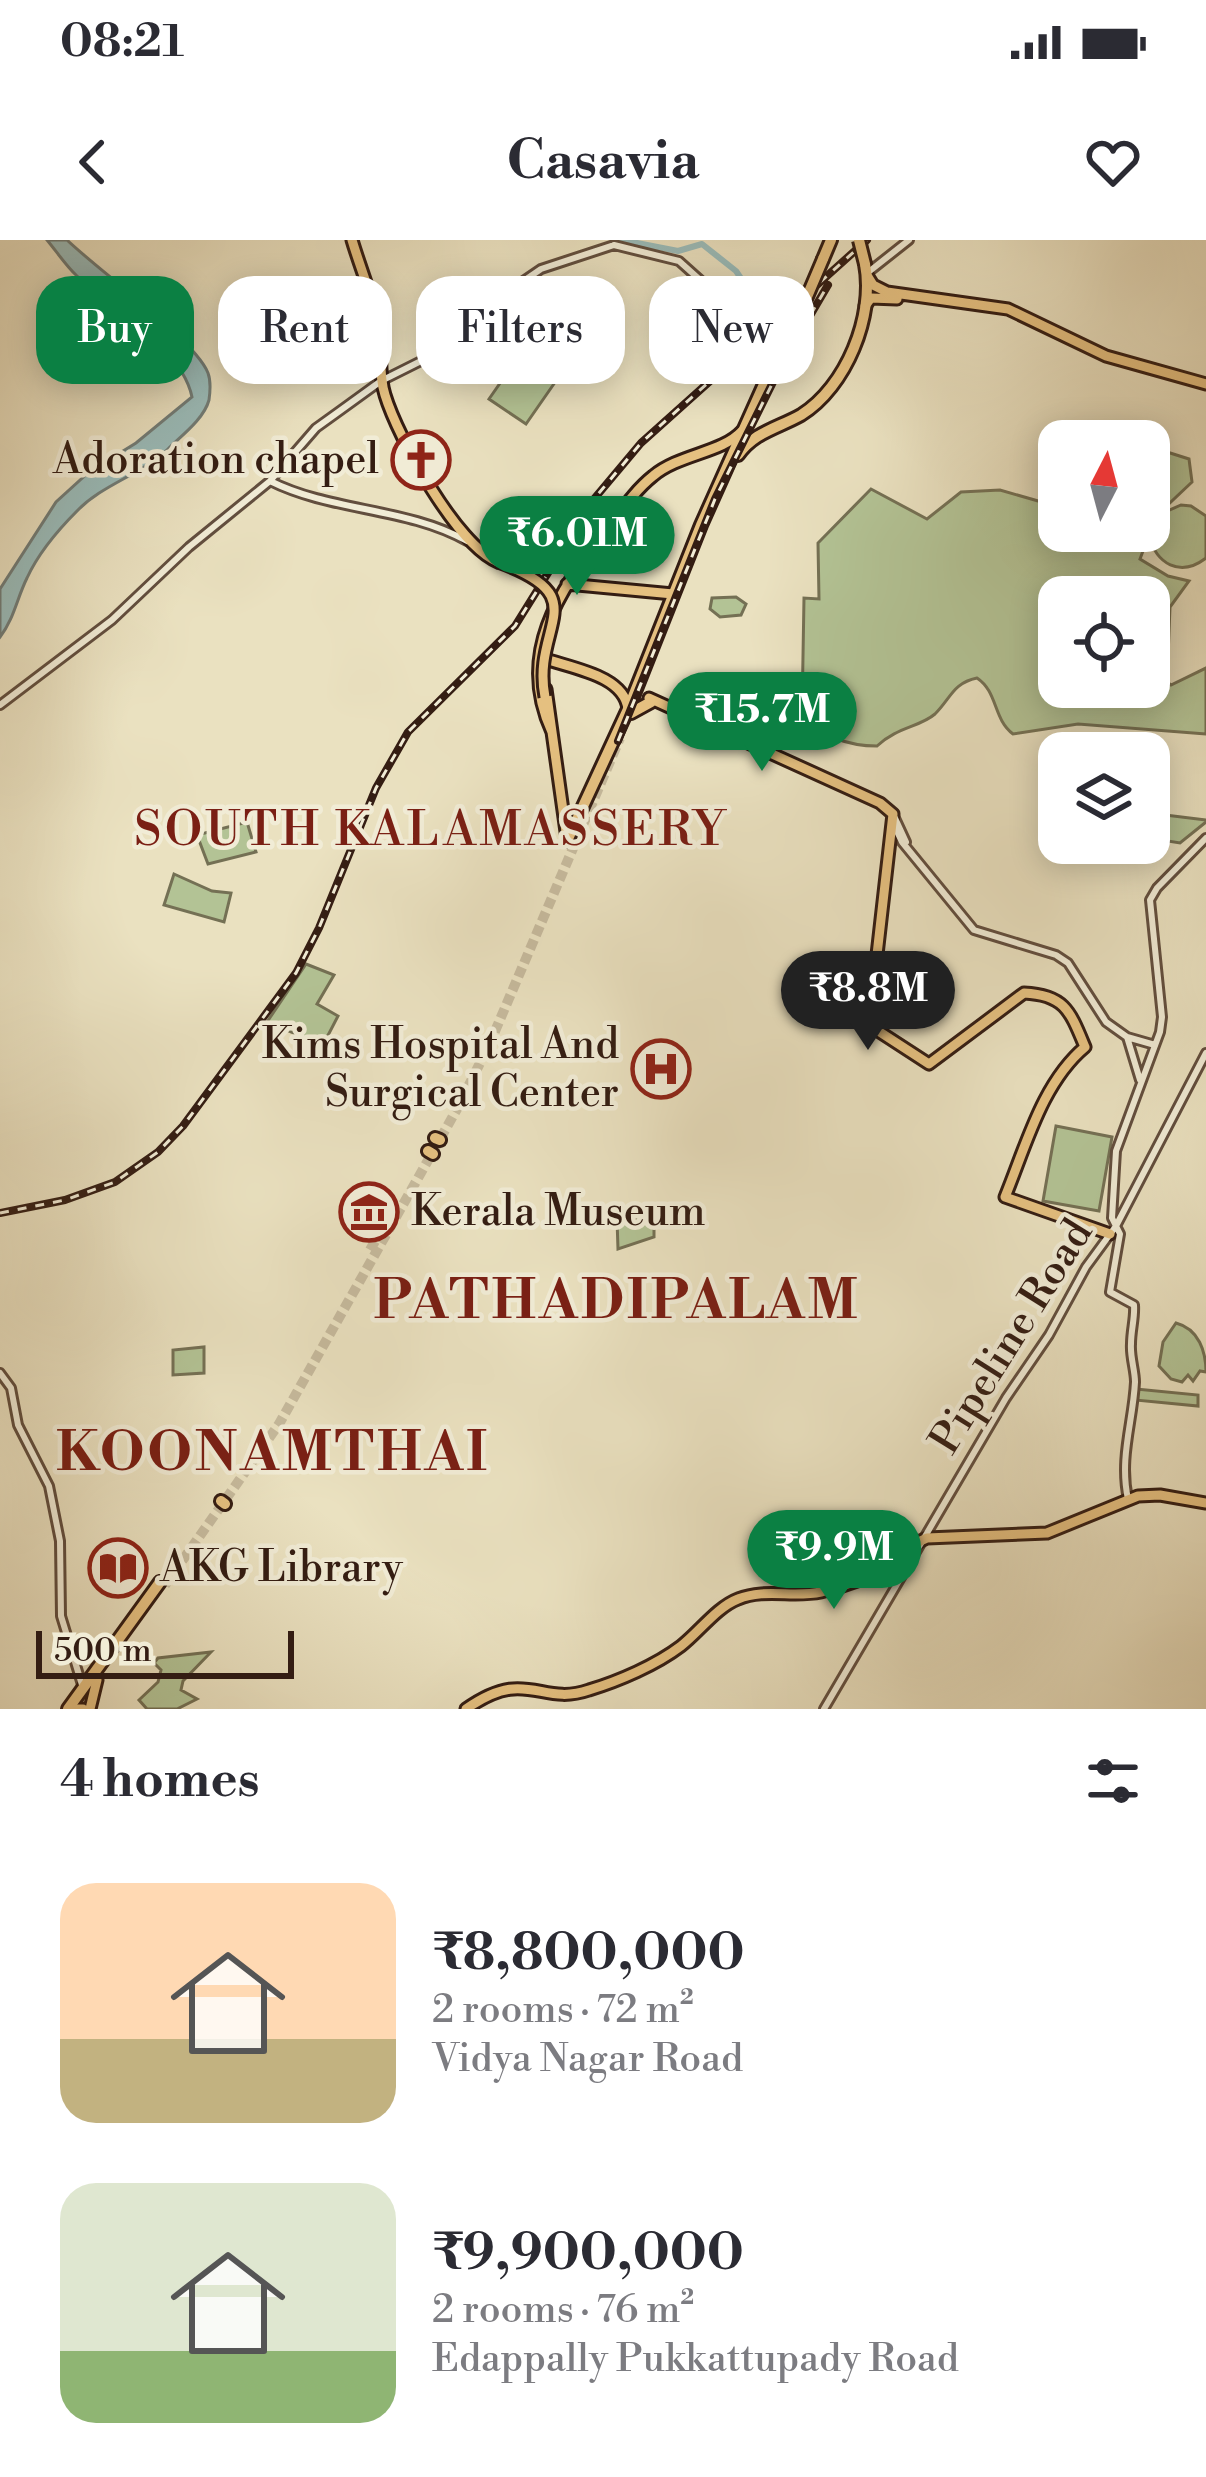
<!DOCTYPE html>
<meta charset="utf-8">
<style>
body{margin:0;font-family:"Libre Bodoni",serif;background:#f7f7f7;color:#2b2b33;height:100vh;display:flex;flex-direction:column;font-size:45px;white-space:nowrap}
*{box-sizing:border-box;margin:0}
p{font-size:39px;color:#7c7c81}
.icon{flex:none;width:66px;height:66px;fill:none;stroke:currentColor;stroke-width:2;stroke-linecap:round;stroke-linejoin:round}
.map{position:relative;height:1469px;overflow:hidden}
.details{display:flex;flex-direction:column;background:#fff;flex:1}
.details>*{flex:none}
.banner{position:absolute;left:36px;top:36px;width:1134px;height:108px;display:flex;gap:24px}
.needle{width:78px;rotate:6deg}
.buttons{position:absolute;left:1038px;top:180px;display:grid;gap:24px}
.buttons a{display:grid;place-items:center;width:132px;height:132px;border-radius:24px;background:#fff;box-shadow:0 6px 30px #0003;font-size:60px}
.scale{position:absolute;left:36px;bottom:30px;width:258px;box-sizing:border-box;padding-left:12px;border:6px solid #341d13;border-top:0;font-size:33px;line-height:42px;white-space:nowrap;color:#341d13;-webkit-text-stroke:9px #f1ecd6;paint-order:stroke}
.price{position:absolute;translate:-50% -102px;padding:0 27px;border-radius:42px;background:#0b8043;color:#fff;font-size:39px;line-height:78px;filter:drop-shadow(0 3px 6px #0008)}
.price::after{content:'';position:absolute;left:50%;top:72px;width:36px;height:27px;margin-left:-18px;background:inherit;clip-path:polygon(0 0,100% 0,50% 100%)}
.price.current{background:#222;color:#fff}
ul{padding:0;list-style:none}
li{display:flex;align-items:center;gap:36px;height:300px;padding:0 60px}
li span{display:grid;place-items:center;flex:none;width:336px;height:240px;border-radius:36px;color:#555}
li>.icon{margin-inline-start:auto}
span .icon{width:144px;height:144px;fill:#fffc;stroke-width:1}
li b{font-size:51px}
h2{display:flex;justify-content:space-between;align-items:center;height:144px;padding:0 60px;font-size:51px}
.chip{padding:0 42px;border-radius:36px;background:#fff;box-shadow:0 6px 30px #0003;font-size:42px;line-height:108px}
.chip.current{background:#0b8043;color:#fff}
.status{display:flex;justify-content:space-between;align-items:center;height:84px;padding:0 60px;background:#fff;direction:ltr}
.status svg{height:33px;fill:currentColor}
header{display:flex;justify-content:space-between;align-items:center;height:156px;padding:0 60px;background:#fff;font-size:54px;font-weight:700}
.map>svg:first-child{display:block}
.green{fill:#b3c395;stroke:#747054;stroke-width:3;fill-rule:evenodd}
.water{fill:#9abcba;stroke:#717c77;stroke-width:3}
.lines{fill:none;stroke-linecap:round;stroke-linejoin:round}
.canal{stroke:#9abcba;stroke-width:6}
.highway-tunnel{stroke:#c6ba9d;stroke-width:10;stroke-dasharray:10 5;stroke-linecap:butt}
.minor-casing{stroke:#624e3e;stroke-width:12}
.major-casing{stroke:#341d13;stroke-width:15}
.highway-casing{stroke:#341d13;stroke-width:16}
.minor{stroke:#f1ecd6;stroke-width:6}
.major{stroke:#e5c080;stroke-width:9}
.highway{stroke:#e5c080;stroke-width:10}
.rail-casing{stroke:#341d13;stroke-width:8}
.rail{stroke:#f1ecd6;stroke-width:3;stroke-dasharray:9;stroke-linecap:butt}
.major-bridge-casing{stroke:#341d13;stroke-width:15;stroke-linecap:butt}
.highway-bridge-casing{stroke:#341d13;stroke-width:16;stroke-linecap:butt}
.major-bridge{stroke:#e5c080;stroke-width:9}
.highway-bridge{stroke:#e5c080;stroke-width:10}
.labels{text-anchor:middle;dominant-baseline:central;stroke-width:9;stroke-linejoin:round;paint-order:stroke}
.poi-label{font-size:42px;fill:#341d13;stroke:#f1ecd6;text-anchor:end}
.street-label{font-size:42px;fill:#341d13;stroke:#f1ecd6}
.quarter-label{font-size:48px;letter-spacing:3px;fill:#7a1f14;stroke:#f1ecd6}
.district-label{font-size:54px;font-weight:bold;letter-spacing:3px;fill:#7a1f14;stroke:#f1ecd6}
</style>
<div class="status"><b>08:21</b><svg viewBox="0 0 49 12"><path d="M0 12V9h3v3zM5 12V6h3v6zM10 12V3h3v9zM15 12V0h3v12zM26 1h20v11H26zM47 4h2v5h-2z"/></svg></div>
<header><svg class="icon" aria-label="back" viewBox="0 0 24 24"><path d="M15 5l-7 7 7 7"/></svg>Casavia<svg class="icon" aria-label="heart" viewBox="0 0 24 24"><path d="M12 20l-8-8c-3-5 5-10 8-4 3-6 11-1 8 4z"/></svg></header>
<div class="map">
<svg width="1206" height="1469" viewBox="0 0 1206 1469">
<rect width="100%" height="100%" fill="#eae1c0"/>
<filter id="stains"><feTurbulence type="fractalNoise" baseFrequency=".00167" numOctaves="4"/><feColorMatrix values="0 0 0 0 .2 0 0 0 0 .09 0 0 0 0 .02 0 0 0 .5 -.17"/></filter>
<radialGradient id="worn" r=".72"><stop offset=".6" stop-color="#630" stop-opacity="0"/><stop offset="1" stop-color="#630" stop-opacity=".3"/></radialGradient>
<path class="green" d="M521 113 558 138 526 184 489 159Z
M1167 212 1189 219 1192 242 1156 276 1181 265 1191 266 1206 276V318C1180 338 1156 324 1149 295L1140 319 1168 336 1189 341 1170 367 1167 442 1171 445 1206 428V494L1078 484 1013 494C993 479 998 452 977 438 953 443 951 458 935 474 920 487 897 487 877 506 850 506 820 497 802 475L804 358 819 359 818 303 871 249 927 279 961 252 1000 250 1059 267V291H1149V228ZM1059 357H1149V447H1059Z
M736 357 746 364 741 375 720 377 710 369 712 358Z
M1149 573 1206 580V582L1180 603 1149 598Z
M247 582 256 612 208 624 197 595Z
M174 634 212 651 231 653 224 682 164 665Z
M306 724 334 735 317 764 338 776 323 805 267 782Z
M1056 886 1112 897 1099 971 1043 961Z
M617 979H654V997L618 1009Z
M1176 1083C1199 1089 1206 1112 1206 1132L1200 1131 1193 1141 1188 1135 1182 1142 1171 1139 1159 1126 1163 1102Z
M204 1107V1133L173 1135V1110Z
M1136 1149 1198 1155V1166L1135 1160Z
M211 1412 183 1441 181 1450 197 1459 177 1469H147L139 1460 158 1442 161 1430 154 1423 158 1418Z"/>
<path class="water" d="M47 0H67C98 30 195 100 208 133 211 141 210 153 209 160 204 179 181 196 168 209 141 235 103 244 77 271 58 290 38 314 27 338 17 358 14 379 0 397V349L56 262 89 232 136 203 192 157C182 108 113 69 77 36 66 26 57 12 47 0Z"/>
<g class="lines">
<path class="canal" d="M622 0 678 11 702 4 736 31 759 65"/>
<path class="highway-tunnel" d="M370 1010 390 975
M165 1345 279 1184 457 869 490 803 620 498"/>
<defs>
<path id="minor" d="M614 5 679 21 747 82
M866 34 909 0
M270 241C332 272 406 267 467 301
M0 465 112 380 189 307 270 241 316 188 341 170 381 141 421 121 462 83 541 29 614 5
M894 576 906 602
M895 587 902 602 974 690 1056 715 1068 723 1106 782 1127 797 1155 805
M1127 797 1140 840
M0 1133 11 1148 18 1185 49 1246 60 1301 61 1376 83 1448
M1128 1259C1119 1218 1133 1182 1135 1142 1135 1130 1130 1117 1131 1104 1131 1090 1135 1078 1134 1065L1110 1052 1120 994 1112 978 1116 911 1160 792 1162 777 1150 660 1157 648 1206 598
M824 1469 1006 1158 1049 1095 1086 1027 1116 986 1206 813"/>
<path id="major" d="M352 0C360 27 371 53 377 80 384 105 377 131 385 155 398 198 457 305 498 322
M868 37 873 45 887 52 1008 69 1106 116 1206 144
M865 66 871 58 897 59
M567 344 673 354
M540 417C568 428 624 434 628 469
M546 449 567 599
M649 458 880 563 893 574
M552 492C516 414 558 352 605 292 620 273 634 251 653 236 679 214 722 213 742 191
M893 574 869 785 929 824 1024 753C1065 755 1070 771 1085 807 1042 843 1026 906 1005 957L1110 994
M78 1469H83
M90 1469 97 1440
M466 1469C527 1426 540 1467 589 1450 619 1441 656 1425 681 1406 699 1392 717 1367 738 1359 765 1348 793 1358 821 1352 842 1347 872 1337 890 1325 903 1315 911 1304 927 1298L1047 1293 1138 1256 1160 1255 1206 1263"/>
<path id="highway" d="M823 19 831 0
M738 215C754 192 778 188 801 175 846 147 875 76 865 24
M631 473 651 462
M567 601 628 469 701 285 791 84
M435 898 440 900
M428 911 433 914
M221 1261 225 1264
M68 1469 160 1342"/>
</defs>
<use href="#minor" class="minor-casing"/>
<use href="#major" class="major-casing"/>
<use href="#highway" class="highway-casing"/>
<use href="#minor" class="minor"/>
<use href="#major" class="major"/>
<use href="#highway" class="highway"/>
<defs>
<path id="rail" d="M618 501 715 259 784 120 828 45
M0 973 65 960 115 942 158 912 183 886 296 733 319 688 376 548 408 492 515 386 594 259 641 203 867 0"/>
</defs>
<use href="#rail" class="rail-casing"/>
<use href="#rail" class="rail"/>
<defs>
<path id="major-bridge" d="M498 322C598 358 531 385 545 457"/>
<path id="highway-bridge" d="M859 0 865 24
M795 85 823 19"/>
</defs>
<use href="#major-bridge" class="major-bridge-casing"/>
<use href="#highway-bridge" class="highway-bridge-casing"/>
<use href="#major-bridge" class="major-bridge"/>
<use href="#highway-bridge" class="highway-bridge"/>
</g>
<defs>
<symbol id="church-ring" viewBox="-11 -11 22 22"><circle r="9.5" fill="#f1ecd6" stroke="#8f2418" stroke-width="1.5"/><path d="M-1.2-6h2.4v3.5h3.3v2.4h-3.3V6h-2.4V-.1h-3.3v-2.4h3.3Z" fill="#8f2418"/></symbol>
<symbol id="hospital-ring" viewBox="-11 -11 22 22"><circle r="9.5" fill="#f1ecd6" stroke="#8f2418" stroke-width="1.5"/><path d="M-5-5h3v3.5h4V-5h3V5h-3V1.5h-4V5h-3Z" fill="#8f2418"/></symbol>
<symbol id="museum-ring" viewBox="-11 -11 22 22"><circle r="9.5" fill="#f1ecd6" stroke="#8f2418" stroke-width="1.5"/><path d="M0-6L6-3V-2H-6V-3ZM-5-1h2V3h-2ZM-1-1h2V3h-2ZM3-1h2V3H3ZM-6 4H6V6H-6Z" fill="#8f2418"/></symbol>
<symbol id="library-ring" viewBox="-11 -11 22 22"><circle r="9.5" fill="#f1ecd6" stroke="#8f2418" stroke-width="1.5"/><path d="M-6-4Q-3-5.5-.7-3.5V5Q-3 3-6 4ZM6-4Q3-5.5 .7-3.5V5Q3 3 6 4Z" fill="#8f2418"/></symbol>
</defs>
<g fill-rule="evenodd">
<use href="#church-ring" x="388" y="187" width="66" height="66"/>
<use href="#hospital-ring" x="628" y="796" width="66" height="66"/>
<use href="#museum-ring" x="336" y="939" width="66" height="66"/>
<use href="#library-ring" x="85" y="1295" width="66" height="66"/>
</g>
<g class="labels">
<g class="poi-label">
<text x="379" y="220">Adoration chapel</text>
<text x="619" y="805">Kims Hospital And<tspan x="619" dy="48">Surgical Center</tspan></text>
<text x="411" y="972" text-anchor="start">Kerala Museum</text>
<text x="160" y="1328" text-anchor="start">AKG Library</text>
</g>
<g class="street-label">
<text transform="translate(1012 1097) rotate(-58)">Pipeline Road</text>
</g>
<g class="quarter-label">
<text x="431" y="591">SOUTH KALAMASSERY</text>
</g>
<g class="district-label">
<text x="617" y="1062">PATHADIPALAM</text>
<text x="273" y="1214">KOONAMTHAI</text>
</g>
</g>
<rect width="100%" height="100%" filter="url(#stains)"/>
<rect width="100%" height="100%" fill="url(#worn)"/>
</svg>
<div class="buttons">
<a><svg class="needle" viewBox="-14 -14 28 28"><path d="M0-13l5 13h-10z" fill="#e53935"/><path d="M0 13l5-13h-10z" fill="#7c7c81"/></svg></a>
<a><svg class="icon" aria-label="locate" viewBox="0 0 24 24"><circle cx="12" cy="12" r="6"/><path d="M12 2v4M12 18v4M2 12h4M18 12h4"/></svg></a>
<a><svg class="icon" aria-label="layers" viewBox="0 0 24 24"><path d="M12 4l9 5-9 5-9-5zM3 14l9 5 9-5"/></svg></a>
</div>
<div class="scale">500 m</div>
<b class="price" style="left:577px;top:358px">₹6.01M</b>
<b class="price" style="left:762px;top:534px">₹15.7M</b>
<b class="price current" style="left:868px;top:813px">₹8.8M</b>
<b class="price" style="left:834px;top:1372px">₹9.9M</b>
<div class="banner">
<a class="chip current">Buy</a>
<a class="chip">Rent</a>
<a class="chip">Filters</a>
<a class="chip">New</a>
</div>
</div>
<section class="details">
<h2>4 homes<svg class="icon" aria-label="filters" viewBox="0 0 24 24"><path d="M4 7h16M4 17h16"/><circle cx="9" cy="7" r="2"/><circle cx="15" cy="17" r="2"/></svg></h2>
<ul>
<li><span style="background:linear-gradient(#ffd9b3 65%,#c2b280 0)"><svg class="icon" aria-label="home" viewBox="0 0 24 24"><path d="M3 11l9-7 9 7M6 9v11h12V9"/></svg></span><div><b>₹8,800,000</b><p>2 rooms · 72 m²</p><p>Vidya Nagar Road</p></div></li>
<li><span style="background:linear-gradient(#dfe7d0 70%,#8fb573 0)"><svg class="icon" aria-label="home" viewBox="0 0 24 24"><path d="M3 11l9-7 9 7M6 9v11h12V9"/></svg></span><div><b>₹9,900,000</b><p>2 rooms · 76 m²</p><p>Edappally Pukkattupady Road</p></div></li>
</ul>
</section>
